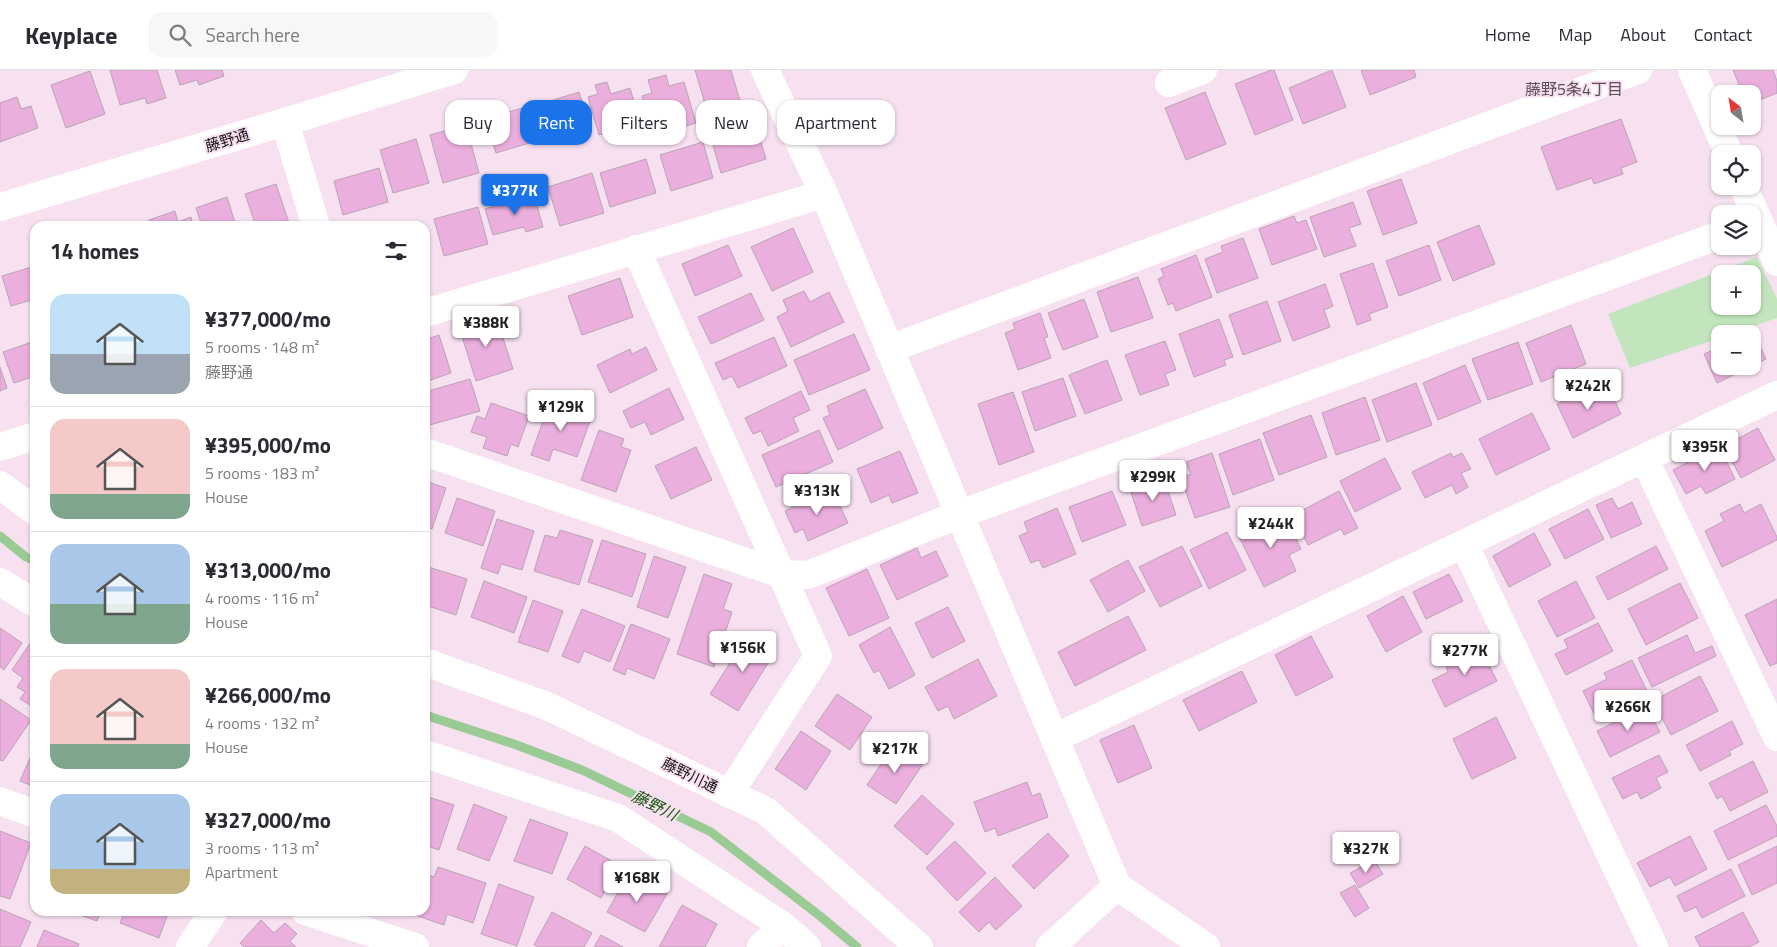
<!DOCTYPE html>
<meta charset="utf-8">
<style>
body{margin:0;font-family:"Titillium Web","Noto Sans JP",sans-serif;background:#f7f7f7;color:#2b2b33;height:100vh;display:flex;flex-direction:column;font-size:19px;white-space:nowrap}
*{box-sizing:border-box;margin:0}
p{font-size:16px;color:#7c7c81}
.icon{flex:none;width:28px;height:28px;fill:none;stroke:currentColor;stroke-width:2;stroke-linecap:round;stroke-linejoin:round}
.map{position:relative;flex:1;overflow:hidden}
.drawer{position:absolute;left:30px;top:151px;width:400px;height:695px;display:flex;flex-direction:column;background:#fff;border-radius:15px;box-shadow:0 1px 4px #0004}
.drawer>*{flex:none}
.top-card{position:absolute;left:445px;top:30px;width:475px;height:45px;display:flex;gap:10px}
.needle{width:32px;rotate:329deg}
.controls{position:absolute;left:1711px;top:15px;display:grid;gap:10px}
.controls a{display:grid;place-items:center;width:50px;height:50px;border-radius:10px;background:#fff;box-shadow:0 1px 4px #0004;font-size:25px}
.price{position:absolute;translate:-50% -42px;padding:0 11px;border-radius:5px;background:#fff;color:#222;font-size:16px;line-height:32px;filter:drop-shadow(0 1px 2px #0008)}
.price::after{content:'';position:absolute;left:50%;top:30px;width:15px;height:11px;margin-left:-8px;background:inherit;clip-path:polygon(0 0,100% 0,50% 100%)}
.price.active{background:#1a73e8;color:#fff}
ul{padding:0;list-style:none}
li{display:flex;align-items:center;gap:15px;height:125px;padding:0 20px}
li+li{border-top:1px solid #e1e1e2}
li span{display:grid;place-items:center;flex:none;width:140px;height:100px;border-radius:15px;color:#555}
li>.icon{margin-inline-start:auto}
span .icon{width:60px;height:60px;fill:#fffc;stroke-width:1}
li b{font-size:21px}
h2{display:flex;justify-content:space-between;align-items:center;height:60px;padding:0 20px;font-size:21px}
.chip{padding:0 18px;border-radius:15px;background:#fff;box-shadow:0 1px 4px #0004;font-size:18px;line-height:45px}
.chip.active{background:#1a73e8;color:#fff}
header{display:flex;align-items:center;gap:30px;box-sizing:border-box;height:70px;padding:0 25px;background:#fff;border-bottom:1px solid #e1e1e2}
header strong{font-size:24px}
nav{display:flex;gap:28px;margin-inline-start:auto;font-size:18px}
.search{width:350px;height:45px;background:#f7f7f7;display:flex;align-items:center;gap:12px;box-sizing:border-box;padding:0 18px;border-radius:15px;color:#7c7c81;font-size:19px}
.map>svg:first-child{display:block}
.green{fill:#c2e5bd;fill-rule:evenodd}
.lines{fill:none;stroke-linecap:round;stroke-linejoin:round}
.stream{stroke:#9acb94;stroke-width:9}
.building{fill:#ebafdd;stroke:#b9a4b3}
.minor{stroke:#fff;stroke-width:28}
.labels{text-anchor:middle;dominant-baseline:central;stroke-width:4;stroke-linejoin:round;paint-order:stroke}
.street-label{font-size:15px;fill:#181116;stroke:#f7e1f1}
.neighbourhood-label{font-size:16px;fill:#5e4c59;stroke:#f7e1f1}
.water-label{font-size:16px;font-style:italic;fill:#15560c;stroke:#f7e1f1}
</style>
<header>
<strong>Keyplace</strong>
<div class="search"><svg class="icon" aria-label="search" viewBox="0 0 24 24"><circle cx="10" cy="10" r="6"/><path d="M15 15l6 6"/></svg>Search here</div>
<nav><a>Home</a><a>Map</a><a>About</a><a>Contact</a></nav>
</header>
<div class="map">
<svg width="1777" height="877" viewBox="0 0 1777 877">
<rect width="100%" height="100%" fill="#f7e1f1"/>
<path class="green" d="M1757 187 1777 229V248L1731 264H1720V268L1630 298 1608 244ZM1720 204H1752V236H1720Z"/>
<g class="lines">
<path class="stream" d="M0 466 26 487 35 491
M425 645 514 674 582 700 711 762 820 846 857 877"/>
</g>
<path class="building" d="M110 0H157L166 28 147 34 145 28 120 35Z
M175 0H222L224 6 199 15 197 10 180 15Z
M695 0H731L743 41 725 47 723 40 708 44Z
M1271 0H1274L1293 50 1255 65 1235 14Z
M1332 0 1346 37 1303 54 1289 18Z
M1361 0H1414L1416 7 1370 25Z
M1733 0H1773L1777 11V23L1752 33V24H1743Z
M90 1 105 44 66 58 51 15Z
M666 5 669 16 684 12 696 53 666 62 662 48 649 51 642 26 652 23 648 10Z
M607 12 611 24 630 18 640 52 599 65 588 27 598 24 595 15Z
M579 22 590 55 544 69 534 36Z
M1205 22 1226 74 1186 90 1165 38Z
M17 27 21 39 31 36 38 58 0 72V33Z
M529 36 539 70 496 83 485 49Z
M1621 49 1637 92 1621 98 1623 104 1594 114 1592 108 1557 120 1541 77Z
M466 55 479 103 443 113 430 65Z
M756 56 766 89 721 103 711 68Z
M416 69 429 113 393 123 380 80Z
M703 72 713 108 671 121 660 85Z
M646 89 656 123 610 137 600 103Z
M379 98 388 132 343 145 334 111Z
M592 103 604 143 560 156 548 117Z
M1401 109 1417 153 1383 165 1367 121Z
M276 114 290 156H256L245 124Z
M534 125 543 157 526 162 524 157 493 165 485 139Z
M227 127 236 156H202L196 138Z
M1353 132 1361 154 1349 158 1356 176 1324 187 1310 147Z
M478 137 488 174 444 186 434 149Z
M175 141 178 152 191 147 193 156H151L149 150Z
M1294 146 1297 153 1306 150 1317 179 1272 195 1259 159Z
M1479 155 1495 194 1453 211 1437 172Z
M793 158 813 202 772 221 751 177Z
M1243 168 1258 208 1217 223 1205 189 1223 182 1221 176Z
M728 175 742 206 695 226 682 194Z
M1429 175 1441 210 1399 226 1386 191Z
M1196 185 1212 227 1176 241 1173 233 1168 235 1158 209 1164 206 1161 199Z
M1373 193 1388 237 1369 244 1371 250 1357 255 1340 204Z
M35 196V229L11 236 2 206Z
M1138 207 1153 248 1111 262 1097 222Z
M620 208 633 247 582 265 568 226Z
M1325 214 1333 236 1324 240 1330 257 1293 271 1278 232Z
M804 221 810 232 829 222 844 252 791 277 777 247 788 241 783 230Z
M751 223 764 250 711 274 698 247Z
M1084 229 1098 267 1063 280 1048 243Z
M1267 231 1281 271 1243 285 1229 245Z
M1040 243 1048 267 1044 268 1051 288 1018 300 1005 263 1015 259 1013 253Z
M496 246 513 299 476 311 459 257Z
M1219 249 1233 287 1224 290 1226 295 1194 307 1179 264Z
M1571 255 1586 294 1541 312 1526 273Z
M1753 261 1766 289 1752 296V264H1748Z
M854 264 870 300 809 325 794 290Z
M439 265 451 303 425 312V270Z
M774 267 787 296 738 318 732 306 723 310 715 293Z
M35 271V306L14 313 3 282Z
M1165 271 1176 300 1165 304 1169 315 1140 325 1125 285Z
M1518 272 1533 314 1488 330 1472 289Z
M646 277 657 300 610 323 597 295 630 279 632 284Z
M1720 277V296H1752L1717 313 1704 284Z
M1107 290 1122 330 1085 344 1069 305Z
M1465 295 1481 332 1438 350 1423 313Z
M0 297 7 318 0 321Z
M1063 308 1076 346 1035 361 1022 322Z
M470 309 480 341 426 356 425 322Z
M1416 313 1432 355 1387 372 1372 330Z
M1591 317 1595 325 1609 318 1621 344 1573 368 1557 334Z
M669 318 684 349 651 365 645 352 631 358 623 341Z
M865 319 883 358 838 380 823 348 830 345 827 336Z
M801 321 810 340 793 348 799 361 768 376 761 361 753 364 745 348Z
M1013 322 1034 382 999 395 978 334Z
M1365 327 1380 370 1336 385 1322 343Z
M550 331 592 346 577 387 553 379 549 391 531 385Z
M491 333 529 346 518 377 511 374 507 386 483 378 487 367 471 362 477 346 485 349Z
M1532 343 1550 379 1496 405 1479 369Z
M1311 345 1327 387 1279 405 1263 363Z
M1758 358 1775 390 1741 408 1724 376Z
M599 360 624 369 621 377 631 380 616 422 581 410Z
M819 360 833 392 776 417 762 385Z
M1260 369 1274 410 1233 425 1219 384Z
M1719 376 1735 409 1706 424 1701 416 1686 424 1673 400Z
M696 377 712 410 671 429 655 396Z
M900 381 918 423 892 433 889 425 871 433 857 399Z
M1212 383 1230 437 1195 448 1181 408 1191 404 1186 392Z
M1451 383 1453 387 1462 383 1471 399 1461 403 1468 417 1456 424 1452 415 1425 428 1412 402Z
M1385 388 1401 419 1355 442 1340 411Z
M1164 409 1176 445 1142 456 1130 419Z
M425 411 446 418 432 459 425 457Z
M832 419 848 453 808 471 803 459 795 463 785 441Z
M1112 421 1126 455 1082 472 1069 437Z
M1339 421 1358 458 1344 465 1341 459 1308 475 1293 445Z
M457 428 495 441 483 476 445 463Z
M1612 428 1618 439 1632 432 1642 454 1611 468 1596 435Z
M1740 434 1744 443 1761 434 1777 467V470L1722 497 1705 461 1724 451 1720 444Z
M1057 438 1076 484 1043 498 1039 490 1031 493 1019 466 1028 462 1024 452Z
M1588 439 1604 469 1565 489 1549 459Z
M1283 442 1301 479 1289 485 1296 501 1264 517 1238 465Z
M497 449 534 461 522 500 501 494 498 504 481 498Z
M560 460 593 470 579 515 534 501 545 465 557 468Z
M1227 462 1246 500 1209 519 1190 480Z
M1534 463 1551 495 1509 517 1493 486Z
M602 470 646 484 632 527 588 512Z
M1182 476 1202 516 1160 537 1139 497Z
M1656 476 1668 499 1608 530 1596 507Z
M917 478 921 488 936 481 948 506 897 530 880 495Z
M654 486 686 497 668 548 637 537Z
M1128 490 1145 521 1108 542 1090 510Z
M428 497 467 509 456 545 425 535V507Z
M867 499 889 548 849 566 826 518Z
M704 504 732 514 723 539 732 542 714 597 677 584Z
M1449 504 1463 531 1426 549 1413 522Z
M484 511 527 527 514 563 471 547Z
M1576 511 1595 548 1557 567 1538 531Z
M1680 513 1698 548 1646 575 1628 539Z
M1403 526 1422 562 1386 582 1367 546Z
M1777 529V593L1770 596 1745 545Z
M533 530 563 541 548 582 518 572Z
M948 537 965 571 932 588 915 553Z
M582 539 625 556 610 592 584 581 579 593 562 586Z
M1128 546 1146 580 1075 616 1058 582Z
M1598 553 1613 581 1566 605 1555 584 1568 578 1564 570Z
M631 554 670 569 654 609 627 598 625 605 613 600Z
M890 557 915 605 889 619 879 600 874 603 859 575Z
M0 558 22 573 4 600 0 597Z
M748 565 775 582 738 641 710 624Z
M1687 565 1695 583 1712 576 1716 586 1652 617 1638 588Z
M1311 566 1333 607 1296 626 1275 585Z
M33 569 35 570V638L20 629 25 622 17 617 23 608 12 600Z
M1478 573 1497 611 1445 637 1432 610 1448 602 1446 597 1456 592 1453 585Z
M978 589 997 626 954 649 948 636 938 641 925 617Z
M1632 590 1647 621 1595 646 1583 621 1607 609 1604 603Z
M1242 601 1257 632 1199 661 1183 630Z
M1700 606 1718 641 1671 665 1653 631Z
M837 624 872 647 850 680 815 656Z
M0 629 31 650 3 691 0 690Z
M1646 636 1660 662 1610 687 1597 661Z
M1496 647 1516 688 1472 709 1453 669Z
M1732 651 1743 674 1729 681 1731 685 1700 701 1686 675Z
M1134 655 1152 698 1118 713 1100 670Z
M801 661 831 681 806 720 775 699Z
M894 675 923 694 896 734 867 715Z
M35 677V717L20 711Z
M1659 685 1668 702 1656 708 1661 718 1641 729 1637 722 1623 729 1612 708Z
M1753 691 1768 722 1730 741 1722 726 1717 729 1709 713Z
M1027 712 1032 726 1040 723 1048 747 998 766 995 758 985 762 974 732Z
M922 725 954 754 927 785 894 756Z
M425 726 454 735 439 780 425 775Z
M474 734 507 747 489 791 457 779Z
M1766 735 1777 756V766L1728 790 1714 761Z
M530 749 568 763 552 804 514 791Z
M0 761 31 773 10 829 0 826Z
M1048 763 1069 786 1034 819 1012 796Z
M1690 766 1707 799 1675 816 1670 807 1650 817 1637 793Z
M955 771 986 803 957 831 926 798Z
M585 776 619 795 601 828 567 809Z
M1777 776V813L1752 825 1738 795Z
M1374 790 1383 804 1359 818 1350 803Z
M438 797 486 813 473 853 447 844 444 855 403 841H425V804L434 807Z
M1731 799 1745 826 1702 848 1696 837 1685 842 1677 826Z
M629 803 667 824 645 862 607 842Z
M995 807 1022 836 996 860 989 852 979 862 959 842Z
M499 814 534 827 517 876 481 864Z
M1355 815 1369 838 1355 847 1340 823Z
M682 835 717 854 705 877H659Z
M0 839 31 852 20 877H0Z
M69 841H101L97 851Z
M125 841H169L159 868 120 853Z
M552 842 592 863 584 877H538L534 875Z
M1743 842 1759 872 1749 877H1700L1695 867Z
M261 850 274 863 285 853 297 864 290 871 296 877H244L240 873Z
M44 860 79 874 78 877H37Z
M601 865 623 877H594Z"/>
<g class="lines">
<path class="minor" d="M765 0 824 124 1117 816 1206 877
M1692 0 1729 84
M1169 13 1203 0
M285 52 316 156
M1743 116 1777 192
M0 137 285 52 454 0
M636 179 818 586 729 724
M425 243 824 124
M889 279 1638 0
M0 377 35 366
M425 382 781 504 808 505 960 444 1720 165
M1644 388 1777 667
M0 415 35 441
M1464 474 1654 877
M0 512 35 533
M425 592 547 636 766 741 919 877
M1055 668 1777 325
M425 684 618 748 783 856 807 877
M0 731 35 744
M305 841 415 877
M190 877 214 841
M761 877 783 856
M1050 877 1117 816"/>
</g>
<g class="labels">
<g class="street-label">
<text transform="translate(227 70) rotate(-17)">藤野通</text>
<text transform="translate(690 705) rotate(26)">藤野川通</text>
</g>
<g class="neighbourhood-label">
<text x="1574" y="19">藤野5条4丁目</text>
</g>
<g class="water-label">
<text transform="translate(655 735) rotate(26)">藤野川</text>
</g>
</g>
</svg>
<div class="controls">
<a><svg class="needle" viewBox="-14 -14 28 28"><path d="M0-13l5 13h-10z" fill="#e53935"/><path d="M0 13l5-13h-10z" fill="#7c7c81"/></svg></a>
<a><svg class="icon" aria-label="locate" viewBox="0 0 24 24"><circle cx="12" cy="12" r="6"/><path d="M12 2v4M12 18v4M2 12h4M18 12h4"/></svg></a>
<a><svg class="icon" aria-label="layers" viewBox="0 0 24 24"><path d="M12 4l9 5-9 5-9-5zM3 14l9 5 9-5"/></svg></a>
<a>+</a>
<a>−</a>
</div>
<b class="price active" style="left:515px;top:146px">¥377K</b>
<b class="price" style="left:486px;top:278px">¥388K</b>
<b class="price" style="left:1588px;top:341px">¥242K</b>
<b class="price" style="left:561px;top:362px">¥129K</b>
<b class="price" style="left:1705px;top:402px">¥395K</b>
<b class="price" style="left:1153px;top:432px">¥299K</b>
<b class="price" style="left:817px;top:446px">¥313K</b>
<b class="price" style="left:1271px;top:479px">¥244K</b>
<b class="price" style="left:743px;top:603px">¥156K</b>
<b class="price" style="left:1465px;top:606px">¥277K</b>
<b class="price" style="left:1628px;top:662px">¥266K</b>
<b class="price" style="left:895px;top:704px">¥217K</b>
<b class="price" style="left:1366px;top:804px">¥327K</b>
<b class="price" style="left:637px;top:833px">¥168K</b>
<div class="top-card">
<a class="chip">Buy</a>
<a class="chip active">Rent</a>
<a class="chip">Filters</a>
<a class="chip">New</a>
<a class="chip">Apartment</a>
</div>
<section class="drawer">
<h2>14 homes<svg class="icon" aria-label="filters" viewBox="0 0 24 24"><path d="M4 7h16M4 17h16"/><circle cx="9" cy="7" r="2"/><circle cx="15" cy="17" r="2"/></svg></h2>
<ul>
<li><span style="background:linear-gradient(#bfe0f5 60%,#9aa5b1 0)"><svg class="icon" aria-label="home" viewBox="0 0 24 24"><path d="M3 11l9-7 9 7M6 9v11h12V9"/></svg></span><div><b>¥377,000/mo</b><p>5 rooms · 148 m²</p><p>藤野通</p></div></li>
<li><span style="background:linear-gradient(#f6c9c9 75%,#7fa58c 0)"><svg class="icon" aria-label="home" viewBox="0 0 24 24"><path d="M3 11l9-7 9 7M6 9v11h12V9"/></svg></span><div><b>¥395,000/mo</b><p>5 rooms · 183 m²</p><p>House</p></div></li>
<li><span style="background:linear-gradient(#a9c7e8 60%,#7fa58c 0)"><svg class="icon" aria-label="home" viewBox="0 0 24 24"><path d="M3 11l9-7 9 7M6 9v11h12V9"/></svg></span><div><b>¥313,000/mo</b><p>4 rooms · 116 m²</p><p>House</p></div></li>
<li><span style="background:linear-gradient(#f6c9c9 75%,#7fa58c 0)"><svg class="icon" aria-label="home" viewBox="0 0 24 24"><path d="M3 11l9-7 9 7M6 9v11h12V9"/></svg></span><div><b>¥266,000/mo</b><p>4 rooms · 132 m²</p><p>House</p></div></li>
<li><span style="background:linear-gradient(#a9c7e8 75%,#c2b280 0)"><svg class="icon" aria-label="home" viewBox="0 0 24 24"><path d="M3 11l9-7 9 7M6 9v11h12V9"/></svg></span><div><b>¥327,000/mo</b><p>3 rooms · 113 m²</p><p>Apartment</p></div></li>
</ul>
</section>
</div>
